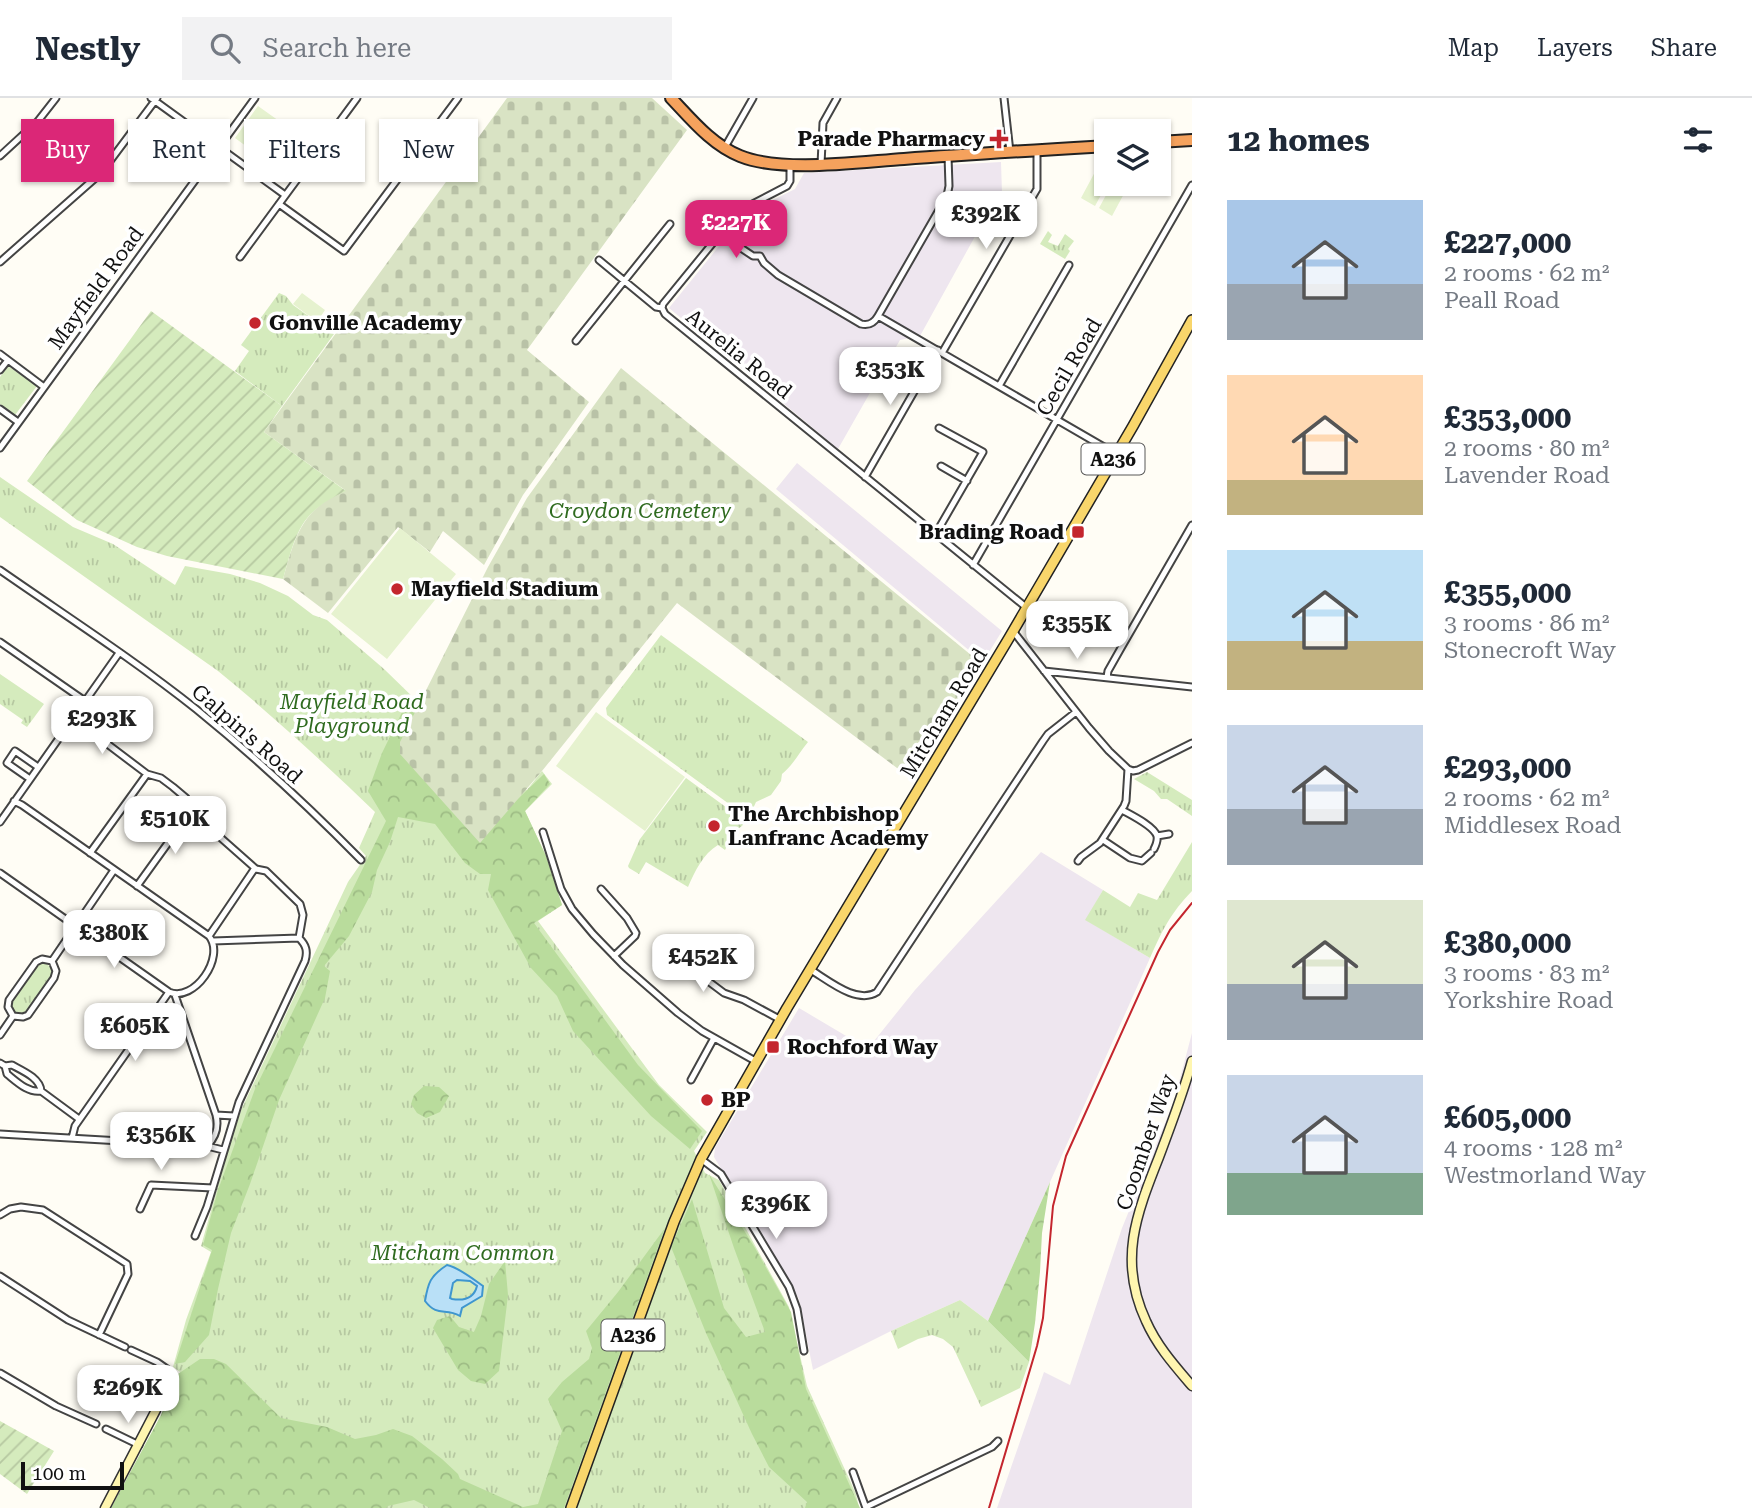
<!DOCTYPE html>
<meta charset="utf-8">
<style>
body{margin:0;font-family:"Roboto Serif",serif;background:#f2f2f3;color:#1f2937;height:100vh;display:flex;flex-direction:column;font-size:26px;white-space:nowrap}
*{box-sizing:border-box;margin:0}
p{font-size:23px;color:#747a83}
.icon{flex:none;width:38px;height:38px;fill:none;stroke:currentColor;stroke-width:2;stroke-linecap:round;stroke-linejoin:round}
.map{position:relative;flex:1;overflow:hidden}
.sheet{display:flex;flex-direction:column;background:#fff;width:560px}
.sheet>*{flex:none}
.guide{position:absolute;left:21px;top:21px;width:665px;height:63px;display:flex;gap:14px}
.fabs{position:absolute;left:1094px;top:21px;display:grid;gap:14px}
.fabs a{display:grid;place-items:center;width:77px;height:77px;border-radius:0px;background:#fff;box-shadow:0 2px 5px #0004;font-size:35px}
.scale{position:absolute;left:21px;bottom:18px;width:103px;box-sizing:border-box;padding-left:7px;border:4px solid #111;border-top:0;font-size:19px;line-height:24px;white-space:nowrap;color:#111;-webkit-text-stroke:5px #fff;paint-order:stroke}
.price{position:absolute;translate:-50% -60px;padding:0 16px;border-radius:14px;background:#fff;color:#222;font-size:23px;line-height:46px;filter:drop-shadow(0 2px 4px #0008)}
.price::after{content:'';position:absolute;left:50%;top:42px;width:21px;height:16px;margin-left:-10px;background:inherit;clip-path:polygon(0 0,100% 0,50% 100%)}
.price.active{background:#db2777;color:#fff}
ul{padding:0;list-style:none}
li{display:flex;align-items:center;gap:21px;height:175px;padding:0 35px}
li span{display:grid;place-items:center;flex:none;width:196px;height:140px;border-radius:0px;color:#555}
li>.icon{margin-inline-start:auto}
span .icon{width:84px;height:84px;fill:#fffc;stroke-width:1}
li b{font-size:30px}
h2{display:flex;justify-content:space-between;align-items:center;height:84px;padding:0 35px;font-size:30px}
.pill{padding:0 24px;border-radius:0px;background:#fff;box-shadow:0 2px 5px #0004;font-size:24px;line-height:63px}
.pill.active{background:#db2777;color:#fff}
header{display:flex;align-items:center;gap:42px;box-sizing:border-box;height:98px;padding:0 35px;background:#fff;border-bottom:2px solid #e0e1e3}
header strong{font-size:33px}
nav{display:flex;gap:38px;margin-inline-start:auto;font-size:24px}
.search{width:490px;height:63px;background:#f2f2f3;display:flex;align-items:center;gap:18px;box-sizing:border-box;padding:0 24px;border-radius:0px;color:#747a83;font-size:26px}
main{display:flex;flex:1;min-height:0}
.map>svg:first-child{display:block}
.industrial{fill:#eee6ef}
.grass{fill:url(#grass-tufts)}
.forest{fill:url(#forest-crowns)}
.cemetery{fill:url(#cemetery-stones)}
.garden{fill:url(#garden-furrows)}
.pitch{fill:#e6f2cf}
.water{fill:#b9e0f7;stroke:#3f96cf;stroke-width:2;fill-rule:evenodd}
.lines{fill:none;stroke-linecap:round;stroke-linejoin:round}
.street-casing{stroke:#444;stroke-width:9}
.secondary-casing{stroke:#333;stroke-width:11}
.primary-casing{stroke:#222;stroke-width:12}
.highway-casing{stroke:#222;stroke-width:14}
.street{stroke:#fff;stroke-width:5}
.secondary{stroke:#fff6b0;stroke-width:8}
.primary{stroke:#f9d66b;stroke-width:9}
.highway{stroke:#f5a25d;stroke-width:10}
.tram{stroke:#c4262e;stroke-width:2}
.poi-dot{fill:#c4262e;stroke:#fff;stroke-width:2.5}
.labels{text-anchor:middle;dominant-baseline:central;stroke-width:7;stroke-linejoin:round;paint-order:stroke}
.shield{fill:#fff;stroke:#585858;stroke-width:2}
.shield-label{font-size:19px;font-weight:bold;fill:#111}
.poi-label{font-size:21px;font-weight:bold;fill:#111;stroke:#fff;text-anchor:start}
.street-label{font-size:21px;fill:#111;stroke:#fff}
.park-label{font-size:21px;font-style:italic;fill:#2f6b1f;stroke:#fff}
</style>
<header>
<strong>Nestly</strong>
<div class="search"><svg class="icon" aria-label="search" viewBox="0 0 24 24"><circle cx="10" cy="10" r="6"/><path d="M15 15l6 6"/></svg>Search here</div>
<nav><a>Map</a><a>Layers</a><a>Share</a></nav>
</header>
<main>
<div class="map">
<svg width="1192" height="1410" viewBox="0 0 1192 1410">
<defs>
<pattern id="grass-tufts" width="24" height="20" patternUnits="userSpaceOnUse" patternTransform="scale(1.75)"><rect width="24" height="20" fill="#d5ebbd"/><path d="M3 7l-1-3M5 7V3M7 7l1-3M15 17l-1-3M17 17v-4M19 17l1-3" fill="none" stroke="#b6c8a1"/></pattern>
<pattern id="forest-crowns" width="20" height="18" patternUnits="userSpaceOnUse" patternTransform="scale(1.75)"><rect width="20" height="18" fill="#b9dc9c"/><path d="M2 6a3 3 0 1 1 6 0M12 15a3 3 0 1 1 6 0" fill="none" stroke="#9ebc85"/></pattern>
<pattern id="cemetery-stones" width="16" height="16" patternUnits="userSpaceOnUse" patternTransform="scale(1.75)"><rect width="16" height="16" fill="#d9e3c4"/><path d="M2 7V4a2 2 0 0 1 4 0v3zM10 15v-3a2 2 0 0 1 4 0v3z" fill="#b9c2a7"/></pattern>
<pattern id="garden-furrows" width="10" height="10" patternUnits="userSpaceOnUse" patternTransform="scale(1.75)"><rect width="10" height="10" fill="#d5ebbd"/><path d="M-1 1l2-2M0 10L10 0M9 11l2-2" fill="none" stroke="#b6c8a1"/></pattern>
</defs>
<rect width="100%" height="100%" fill="#fffdf5"/>
<path class="industrial" d="M1001 64 1002 95 989 113 920 238 900 242 838 351 669 210 745 116 795 91 804 75Z
M797 365 1002 533 983 564 776 391Z
M1041 754 1103 792 1086 822 1150 860 988 1223 960 1202 891 1233 813 1272 799 1201 714 1059 715 1050 799 910 863 948H870L915 892Z
M1192 935V1410H997L1044 1274 1070 1287 1122 1130 1174 1003Z"/>
<path class="grass" d="M1048 133 1052 137 1048 144 1058 148 1065 136 1074 143 1068 151 1070 153 1065 161 1040 146Z
M279 195 286 198 293 207 334 236 282 308 235 273 249 253 241 247Z
M8 268 37 288 15 317 0 306V279Z
M0 379 73 429 113 446 175 487 185 468 230 476 260 485 288 498 313 517 327 522 384 571 419 605 400 644 527 692 542 673 552 686 525 713 546 758 562 807 538 823 659 987 707 1034 694 1053 705 1075 719 1082 789 1209 807 1288 856 1396 859 1410H112L160 1324 180 1274 173 1269 186 1222 211 1154 201 1148 231 1042 242 1010 348 784 366 758 359 750 375 714C324 665 272 617 218 573L0 419Z
M661 537 808 644C799 655 793 667 782 676L781 683 771 697 756 704 751 715 747 719 607 617 606 610Z
M0 576 44 606 27 629 21 625 23 622 0 606Z
M1147 674 1192 702V718L1167 701H1161L1154 693 1134 681Z
M686 680 745 723 742 728 735 733 725 752 718 747C703 756 695 773 688 789L646 764 639 776 629 770 628 768 640 741Z
M1192 744V793C1170 816 1163 831 1150 860L1085 822 1103 792 1130 809 1138 795 1157 802Z
M44 864 53 871V877L27 914C21 918 16 917 11 911L12 903 38 866Z
M960 1202 988 1223 1029 1264 1020 1290 981 1309 953 1249 943 1241 932 1237 918 1241 898 1251 891 1233Z"/>
<path class="forest" d="M407 604 422 608 479 738 544 676 550 686 525 713 546 758 562 807 534 825 638 967 702 1033 690 1051 651 1018 573 933 557 898 531 870 488 792 491 776H480L465 765 435 726 398 719 390 744 377 772 372 794 349 838 324 868 330 873 325 900 279 1002 250 1086 231 1135 218 1191 209 1237 185 1264 175 1266 212 1152 203 1147 218 1092 255 991 386 723 368 693 382 655Z
M424 988 439 989 449 998 440 1014 426 1020 417 1015 411 1006 414 997Z
M709 1076 755 1150 791 1214 806 1291 860 1410H805L807 1404 769 1369 752 1336 706 1235 671 1149 692 1101 724 1210 746 1239 765 1234 734 1150Z
M1050 1084 1042 1135 1040 1174 1035 1225 1029 1264 988 1223Z
M665 1130 564 1410H430L414 1402 388 1408 386 1410H111L161 1317 175 1278 200 1261H214L226 1266 281 1320 327 1329 355 1341 376 1337 393 1331 412 1338 442 1361 458 1376 460 1381 523 1409 538 1406 562 1333 548 1301 562 1284 589 1261 592 1250 586 1233 618 1194Z
M505 1163 508 1197 499 1273 485 1286 471 1283 458 1272 433 1230 437 1222 450 1218 459 1229 474 1234 481 1218 489 1186Z"/>
<path class="cemetery" d="M507 0H652L687 32 527 252 589 304 523 397 484 467 443 433 430 454 398 429 328 515 283 481C293 447 298 420 330 400 335 397 341 395 345 392L264 334Z
M621 270 982 566 913 682 677 505 542 673 480 745 400 656V644L488 469 527 400Z"/>
<path class="garden" d="M151 213 282 308 264 334 346 393C299 414 296 436 283 481L167 458 137 449 77 422 27 383Z
M0 1323 54 1353 27 1396 0 1376Z"/>
<path class="pitch" d="M258 8 289 30 265 62 235 40Z
M1096 72 1106 78 1107 86 1095 108 1081 100Z
M1112 86H1115L1126 92 1112 118 1099 110Z
M302 195 325 212 317 224 293 206Z
M400 430 456 476 387 561 331 516Z
M596 614 685 679 645 733 556 668Z"/>
<path class="water" d="M447 1167C458 1169 473 1181 483 1188L482 1198 462 1210 460 1218C445 1209 438 1220 425 1203 428 1185 430 1178 447 1167ZM457 1182 470 1183 477 1188C474 1200 464 1203 452 1201L450 1200 453 1185Z"/>
<g class="lines">
<defs>
<path id="street" d="M151 0 285 97
M1004 0 1010 54
M725 49 753 0
M0 58 38 23 56 0
M821 66 823 25 837 0
M279 106 344 153 458 0
M720 136 753 158H760L764 165 778 177 861 226C869 228 874 225 878 218L947 98 949 88 948 58
M240 159 357 0
M599 162 656 209 662 210 665 216 1027 510
M0 164 101 75 157 0
M662 210 663 206 739 113 787 88 790 83V66
M878 218 1116 356
M576 243 670 126
M942 255 1037 91V53
M0 256 44 289
M0 272 8 262
M999 288 1069 167
M0 311 18 324
M0 350 255 0
M941 368 967 383
M865 379 938 252
M935 437 983 354 939 330
M973 467 1192 87
M0 472C66 518 133 561 196 611 254 658 309 709 361 762
M1013 533 1089 630 1109 653 1128 671
M0 544 85 603
M1044 573 1192 589
M1107 579 1108 573 1121 550 1192 427
M73 620 147 676 161 680 173 689 186 700 190 711 195 717 256 771 266 773 300 806 303 817 299 840
M1128 671 1133 673 1138 672 1192 645
M30 681 7 665 15 653 38 669
M14 703 22 707 209 838
M127 704 174 737
M1122 712C1131 717 1154 728 1157 738 1158 743 1156 747 1154 751
M0 724 119 555
M543 734 561 791 572 811 593 836 623 867 678 915 702 933 757 964
M1157 738 1169 736
M1103 742 1130 760 1142 763 1151 755
M90 755 147 676
M1078 763 1081 759 1100 745 1124 708 1126 703 1128 671
M0 775 169 894C194 905 226 859 209 838L255 770
M137 788 191 713
M601 791 627 820 636 835 635 838 614 858
M707 842 688 868 724 895 744 902 781 922
M213 843 299 840
M811 872C828 882 857 907 877 894L1043 643 1048 636 1076 614
M175 897 216 1017 234 1018
M13 918 8 909 9 902 36 864 42 861 52 863 114 772
M0 937 13 918 23 919 28 917 54 880 56 873 52 863
M0 965 5 968 7 976C17 984 28 995 41 993L79 1021
M5 968 12 967C23 973 40 980 41 993
M691 982 714 940
M0 1036 207 1048 223 1052
M72 1040 75 1028 169 894
M207 1048C216 1039 219 1030 216 1017
M701 1061 721 1076 789 1189 797 1211 804 1253
M140 1111 151 1087 213 1090
M0 1117 10 1111 21 1109 43 1112 127 1166 128 1176 99 1237
M195 1138 207 1109 239 1004 305 863C308 853 306 847 299 840
M0 1178 68 1222 125 1249
M131 1252 157 1264 167 1271 168 1276 158 1302 156 1312
M0 1275 56 1308 96 1326
M106 1331 139 1347
M853 1374 866 1410
M866 1409 992 1349 998 1343"/>
<path id="secondary" d="M1192 963C1183 996 1171 1027 1159 1059 1136 1117 1118 1163 1146 1223 1157 1248 1175 1268 1192 1288
M105 1410 156 1312"/>
<path id="primary" d="M571 1410 674 1124 701 1061 787 910 1009 540 1133 328 1192 222"/>
<path id="highway" d="M671 0C691 21 712 47 740 58 782 75 859 64 904 61 971 56 1039 52 1106 48
M1158 44 1192 42"/>
</defs>
<use href="#street" class="street-casing"/>
<use href="#secondary" class="secondary-casing"/>
<use href="#primary" class="primary-casing"/>
<use href="#highway" class="highway-casing"/>
<use href="#street" class="street"/>
<use href="#secondary" class="secondary"/>
<use href="#primary" class="primary"/>
<use href="#highway" class="highway"/>
<path class="tram" d="M989 1410 1037 1248 1043 1220 1053 1108 1066 1058 1158 854 1170 832 1192 805"/>
</g>
<g class="poi-dot">
<path d="M995.5 30.5h7v7h7v7h-7v7h-7v-7h-7v-7h7z"/>
<circle cx="255" cy="225" r="7"/>
<rect x="1071" y="427" width="14" height="14" rx="3.5"/>
<circle cx="397" cy="491" r="7"/>
<circle cx="714" cy="728" r="7"/>
<rect x="766" y="942" width="14" height="14" rx="3.5"/>
<circle cx="707" cy="1002" r="7"/>
</g>
<g class="labels">
<g class="shield">
<rect x="1081.5" y="345.5" width="63" height="31" rx="5"/>
<rect x="601.5" y="1221.5" width="63" height="31" rx="5"/>
</g>
<g class="shield-label">
<text x="1113" y="361">A236</text>
<text x="633" y="1237">A236</text>
</g>
<g class="poi-label">
<text x="985" y="41" text-anchor="end">Parade Pharmacy</text>
<text x="269" y="225">Gonville Academy</text>
<text x="1064" y="434" text-anchor="end">Brading Road</text>
<text x="411" y="491">Mayfield Stadium</text>
<text x="728" y="716">The Archbishop<tspan x="728" dy="24">Lanfranc Academy</tspan></text>
<text x="787" y="949">Rochford Way</text>
<text x="721" y="1002">BP</text>
</g>
<g class="street-label">
<text transform="translate(96 190) rotate(-54)">Mayfield Road</text>
<text transform="translate(739 256) rotate(39)">Aurelia Road</text>
<text transform="translate(1069 269) rotate(-60)">Cecil Road</text>
<text transform="translate(944 615) rotate(-59)">Mitcham Road</text>
<text transform="translate(247 636) rotate(41)">Galpin's Road</text>
<text transform="translate(1146 1044) rotate(-71)">Coomber Way</text>
</g>
<g class="park-label">
<text x="640" y="413">Croydon Cemetery</text>
<text x="352" y="604">Mayfield Road<tspan x="352" dy="24">Playground</tspan></text>
<text x="463" y="1155">Mitcham Common</text>
</g>
</g>
</svg>
<div class="fabs">
<a><svg class="icon" aria-label="layers" viewBox="0 0 24 24"><path d="M12 4l9 5-9 5-9-5zM3 14l9 5 9-5"/></svg></a>
</div>
<div class="scale">100 m</div>
<b class="price" style="left:986px;top:153px">£392K</b>
<b class="price active" style="left:736px;top:162px">£227K</b>
<b class="price" style="left:890px;top:309px">£353K</b>
<b class="price" style="left:1077px;top:563px">£355K</b>
<b class="price" style="left:102px;top:658px">£293K</b>
<b class="price" style="left:175px;top:758px">£510K</b>
<b class="price" style="left:114px;top:872px">£380K</b>
<b class="price" style="left:703px;top:896px">£452K</b>
<b class="price" style="left:135px;top:965px">£605K</b>
<b class="price" style="left:161px;top:1074px">£356K</b>
<b class="price" style="left:776px;top:1143px">£396K</b>
<b class="price" style="left:128px;top:1327px">£269K</b>
<div class="guide">
<a class="pill active">Buy</a>
<a class="pill">Rent</a>
<a class="pill">Filters</a>
<a class="pill">New</a>
</div>
</div>
<section class="sheet">
<h2>12 homes<svg class="icon" aria-label="filters" viewBox="0 0 24 24"><path d="M4 7h16M4 17h16"/><circle cx="9" cy="7" r="2"/><circle cx="15" cy="17" r="2"/></svg></h2>
<ul>
<li><span style="background:linear-gradient(#a9c7e8 60%,#9aa5b1 0)"><svg class="icon" aria-label="home" viewBox="0 0 24 24"><path d="M3 11l9-7 9 7M6 9v11h12V9"/></svg></span><div><b>£227,000</b><p>2 rooms · 62 m²</p><p>Peall Road</p></div></li>
<li><span style="background:linear-gradient(#ffd9b3 75%,#c2b280 0)"><svg class="icon" aria-label="home" viewBox="0 0 24 24"><path d="M3 11l9-7 9 7M6 9v11h12V9"/></svg></span><div><b>£353,000</b><p>2 rooms · 80 m²</p><p>Lavender Road</p></div></li>
<li><span style="background:linear-gradient(#bfe0f5 65%,#c2b280 0)"><svg class="icon" aria-label="home" viewBox="0 0 24 24"><path d="M3 11l9-7 9 7M6 9v11h12V9"/></svg></span><div><b>£355,000</b><p>3 rooms · 86 m²</p><p>Stonecroft Way</p></div></li>
<li><span style="background:linear-gradient(#c9d6e8 60%,#9aa5b1 0)"><svg class="icon" aria-label="home" viewBox="0 0 24 24"><path d="M3 11l9-7 9 7M6 9v11h12V9"/></svg></span><div><b>£293,000</b><p>2 rooms · 62 m²</p><p>Middlesex Road</p></div></li>
<li><span style="background:linear-gradient(#dfe7d0 60%,#9aa5b1 0)"><svg class="icon" aria-label="home" viewBox="0 0 24 24"><path d="M3 11l9-7 9 7M6 9v11h12V9"/></svg></span><div><b>£380,000</b><p>3 rooms · 83 m²</p><p>Yorkshire Road</p></div></li>
<li><span style="background:linear-gradient(#c9d6e8 70%,#7fa58c 0)"><svg class="icon" aria-label="home" viewBox="0 0 24 24"><path d="M3 11l9-7 9 7M6 9v11h12V9"/></svg></span><div><b>£605,000</b><p>4 rooms · 128 m²</p><p>Westmorland Way</p></div></li>
</ul>
</section>
</main>
